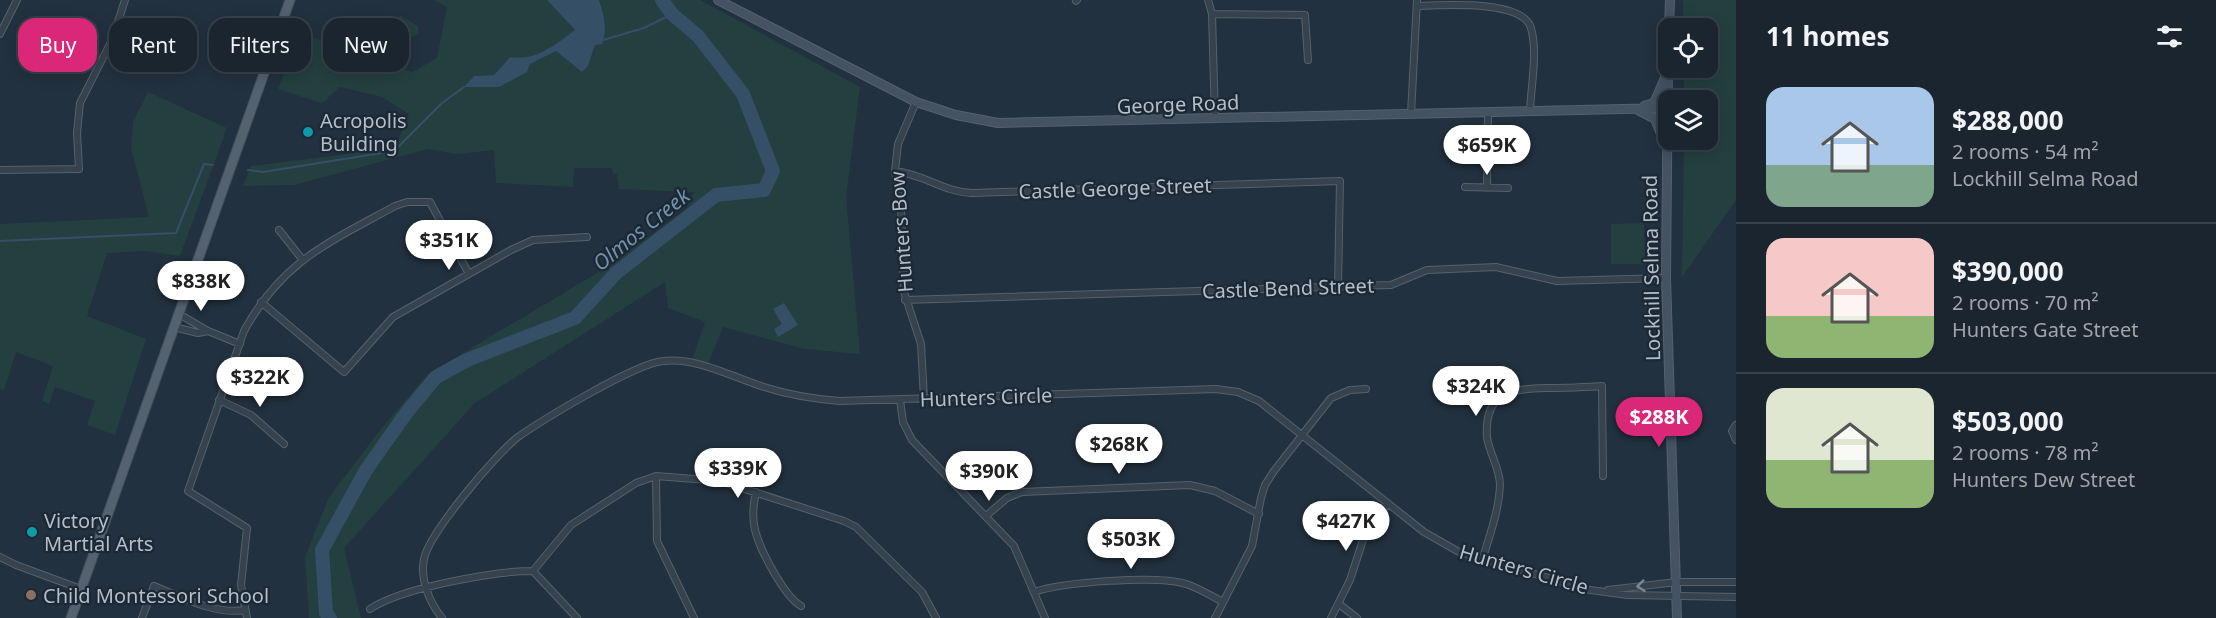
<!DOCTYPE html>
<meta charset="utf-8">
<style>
body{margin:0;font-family:"Noto Sans",sans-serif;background:#27313b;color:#f1f3f6;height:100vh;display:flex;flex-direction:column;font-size:22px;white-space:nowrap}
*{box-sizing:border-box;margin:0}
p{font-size:20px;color:#9fa5aa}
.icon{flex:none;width:33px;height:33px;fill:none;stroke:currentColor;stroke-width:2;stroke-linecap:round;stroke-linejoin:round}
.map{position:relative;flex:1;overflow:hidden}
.sheet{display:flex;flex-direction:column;background:#1a252f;width:480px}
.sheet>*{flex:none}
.guide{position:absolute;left:18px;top:18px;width:570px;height:54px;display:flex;gap:12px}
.controls{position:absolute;left:1658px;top:18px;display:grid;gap:12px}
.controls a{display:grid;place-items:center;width:60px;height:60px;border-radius:12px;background:#1a252f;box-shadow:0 3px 15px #0003,0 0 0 2px #38424b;font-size:30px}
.price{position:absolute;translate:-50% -51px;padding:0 14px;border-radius:21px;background:#fff;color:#222;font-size:20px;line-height:39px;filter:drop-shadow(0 2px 3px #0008)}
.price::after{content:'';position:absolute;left:50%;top:36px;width:18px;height:14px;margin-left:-9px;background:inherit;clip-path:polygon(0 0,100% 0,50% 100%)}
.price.active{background:#db2777;color:#fff}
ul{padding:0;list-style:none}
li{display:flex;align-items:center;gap:18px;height:150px;padding:0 30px}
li+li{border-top:2px solid #38424b}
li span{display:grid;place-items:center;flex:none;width:168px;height:120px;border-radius:18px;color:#555}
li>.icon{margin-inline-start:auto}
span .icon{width:72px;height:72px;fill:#fffc;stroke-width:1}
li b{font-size:26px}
h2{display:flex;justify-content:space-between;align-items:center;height:72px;padding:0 30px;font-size:26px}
.chip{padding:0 21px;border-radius:18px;background:#1a252f;box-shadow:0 3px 15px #0003,0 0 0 2px #38424b;font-size:21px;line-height:54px}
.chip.active{background:#db2777;color:#fff}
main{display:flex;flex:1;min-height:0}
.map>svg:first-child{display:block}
.green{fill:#243f40}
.water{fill:#354f67}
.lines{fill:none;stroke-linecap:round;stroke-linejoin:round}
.stream{stroke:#354f67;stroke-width:2}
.river{stroke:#354f67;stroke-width:14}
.street-casing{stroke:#55616c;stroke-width:8}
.secondary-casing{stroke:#55616c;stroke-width:10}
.primary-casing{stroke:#404c57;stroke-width:11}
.street{stroke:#36434f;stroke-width:6}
.secondary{stroke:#445262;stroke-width:8}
.primary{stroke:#54626f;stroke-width:9}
.oneway{stroke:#7a8793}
.culture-dot{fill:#0f9aa8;stroke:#1c2833;stroke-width:2}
.education-dot{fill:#8d6e63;stroke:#1c2833;stroke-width:2}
.labels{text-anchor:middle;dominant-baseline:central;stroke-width:4.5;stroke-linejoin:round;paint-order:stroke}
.street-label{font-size:20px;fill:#b2beca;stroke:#1c2833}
.poi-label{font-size:20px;fill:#b2beca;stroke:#1c2833;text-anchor:start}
.water-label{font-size:21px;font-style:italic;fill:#7092af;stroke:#1c2833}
</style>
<main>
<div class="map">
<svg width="1736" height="618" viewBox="0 0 1736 618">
<rect width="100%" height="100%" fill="#22313f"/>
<path class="green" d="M434 0H547L575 30C556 45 536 61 510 57L494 75 474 76 465 87 530 64 556 51 582 72 588 66 595 45 602 44C608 29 604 15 599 0H700L860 87 846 197 860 354 805 349 723 327 708 364 693 358 705 322 668 308 665 282 475 403 344 548 361 618H309L305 557 329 497 381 429 428 374 612 264 686 209 694 192 619 189 617 174H613L612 168H574L573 187 496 183 494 150 457 154 428 149 294 185 243 186 251 166 395 148 409 114 382 97 340 87 322 103 278 89 300 33 412 72 437 58 447 7Z
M1683 0H1736V200L1682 277 1684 140H1707V100H1684V68H1707V28H1683Z
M401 16 418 26V34L407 39 388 32 391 22Z
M148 92 227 128 180 256 146 251 107 253 87 316 146 339 115 435 87 425 95 401 55 387 49 404 42 401 53 366 16 352 4 390 0 389V224L149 217 131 148 133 122Z
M1644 223 1645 264H1611V224Z"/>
<path class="water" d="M547 0H599C604 15 608 29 602 44L595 45 588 66 582 72 556 51 530 64 527 72 499 87H464L474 76 494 75 510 57C536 61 555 45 575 30Z
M784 303 798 325 778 337 774 329 782 324 773 309Z"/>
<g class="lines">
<path class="stream" d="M603 40 644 28 672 14
M248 170 263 172 394 151 442 103 464 87
M0 241 176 233 204 164 213 165"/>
<path class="river" d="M330 618 326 613 322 550 366 470 407 412 436 377 467 360 575 318 616 273 716 195 764 190 773 171 743 94 698 36 672 14 662 0"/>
<defs>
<path id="street" d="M1208 0 1212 14 1215 119
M1076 1 1077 0
M1417 6C1446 5 1523 0 1531 28 1538 53 1531 85 1530 111
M1212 14 1305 15 1308 60
M0 34 17 0
M916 102 898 144 895 171 901 208 904 292 921 344 924 399
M1411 114 1417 0
M0 170 79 169 77 133 80 103 112 40 125 0
M895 171C923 174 944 192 972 193L1340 181 1338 287
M1465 187 1508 188
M1487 188 1488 112
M279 230 302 259
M905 300 1391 285 1427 270 1496 267 1557 281 1666 278
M261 302 344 372 393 317 511 250 533 240 587 237
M179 314 208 331 240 344
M174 327 198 333 208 331
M219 400 251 415 284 444
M900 400 903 422 912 440 1014 546 1045 618
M1736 425 1732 431 1736 440
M656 476 657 541 694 618
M756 492C753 505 752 517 755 530 760 550 784 596 801 606
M986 516 1007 498 1022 492 1190 485 1215 491 1259 514
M0 557 16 565 81 589
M1482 561C1489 537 1499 511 1500 485 1500 468 1489 453 1487 437 1484 392 1511 389 1546 388 1565 388 1583 387 1602 386L1603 476
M533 571 571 525 636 483 656 476 720 481 844 521 856 527 922 592 936 618
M533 571 577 618
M1608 590 1677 582H1736
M1034 592C1063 582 1157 575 1186 584 1199 588 1211 596 1223 602
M1339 604 1357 618
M370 609C401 588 494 571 533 571
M142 618 154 586C182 597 214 615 245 610
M247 618 241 585 247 528 188 491 244 331C282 261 328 243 395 206L407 202H430L469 274
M442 618C429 602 420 579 424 559 429 533 496 454 518 437 544 419 634 364 663 361 697 357 732 377 764 387 789 395 814 399 840 401L1216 389 1238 392 1259 401 1424 532 1459 552 1590 590 1628 595 1736 597
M1215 618 1252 546 1261 498 1265 485 1274 471 1331 398 1350 390 1366 389
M1331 618 1350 580 1364 537 1388 503"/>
<path id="secondary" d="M718 0 916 102 956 115 998 123 1667 108
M1669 28 1670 0
M1668 61 1666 278 1677 618
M1644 106 1654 103 1665 78
M1638 110 1655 119 1662 136"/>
<path id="primary" d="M71 618 290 0"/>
</defs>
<use href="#street" class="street-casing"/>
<use href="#secondary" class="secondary-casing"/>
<use href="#primary" class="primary-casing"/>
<use href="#street" class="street"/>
<use href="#secondary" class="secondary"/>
<use href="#primary" class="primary"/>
</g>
<defs><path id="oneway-chevron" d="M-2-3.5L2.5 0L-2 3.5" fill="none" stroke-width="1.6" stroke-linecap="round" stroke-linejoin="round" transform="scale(1.5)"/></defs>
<use class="oneway" href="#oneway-chevron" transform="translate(1641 586) rotate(174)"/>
<g class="culture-dot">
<circle cx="308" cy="132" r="6"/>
<circle cx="32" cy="532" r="6"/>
</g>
<circle class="education-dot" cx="31" cy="595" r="6"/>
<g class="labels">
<g class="street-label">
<text transform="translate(1178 104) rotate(-2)">George Road</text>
<text transform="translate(1115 188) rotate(-2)">Castle George Street</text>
<text transform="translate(901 232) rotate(-94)">Hunters Bow</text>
<text transform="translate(1651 268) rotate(-91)">Lockhill Selma Road</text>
<text transform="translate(1288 288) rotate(-2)">Castle Bend Street</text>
<text transform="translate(986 397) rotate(-2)">Hunters Circle</text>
<text transform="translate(1524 569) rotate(16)">Hunters Circle</text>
</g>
<g class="poi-label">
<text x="320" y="120">Acropolis<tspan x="320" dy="23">Building</tspan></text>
<text x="44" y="520">Victory<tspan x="44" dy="23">Martial Arts</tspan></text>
<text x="43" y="595">Child Montessori School</text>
</g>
<g class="water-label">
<text transform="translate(641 229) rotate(-39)">Olmos Creek</text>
</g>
</g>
</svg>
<div class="controls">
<a><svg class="icon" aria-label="locate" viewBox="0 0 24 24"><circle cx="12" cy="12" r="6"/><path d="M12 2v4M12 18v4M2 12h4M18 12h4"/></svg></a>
<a><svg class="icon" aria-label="layers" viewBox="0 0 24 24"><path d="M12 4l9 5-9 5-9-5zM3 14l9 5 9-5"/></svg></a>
</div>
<b class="price" style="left:1487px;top:176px">$659K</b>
<b class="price" style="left:449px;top:271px">$351K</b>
<b class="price" style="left:201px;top:312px">$838K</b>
<b class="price" style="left:260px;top:408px">$322K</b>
<b class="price" style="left:1476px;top:417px">$324K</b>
<b class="price active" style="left:1659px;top:448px">$288K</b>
<b class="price" style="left:1119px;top:475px">$268K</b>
<b class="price" style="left:738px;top:499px">$339K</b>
<b class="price" style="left:989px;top:502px">$390K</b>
<b class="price" style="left:1346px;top:552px">$427K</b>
<b class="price" style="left:1131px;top:570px">$503K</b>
<div class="guide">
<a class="chip active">Buy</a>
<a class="chip">Rent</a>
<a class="chip">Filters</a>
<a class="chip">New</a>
</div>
</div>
<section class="sheet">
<h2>11 homes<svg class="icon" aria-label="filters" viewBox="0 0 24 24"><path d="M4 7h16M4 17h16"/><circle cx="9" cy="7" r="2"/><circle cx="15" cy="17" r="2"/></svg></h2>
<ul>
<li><span style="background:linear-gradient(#a9c7e8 65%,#7fa58c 0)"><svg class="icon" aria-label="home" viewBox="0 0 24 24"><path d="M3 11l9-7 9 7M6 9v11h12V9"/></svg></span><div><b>$288,000</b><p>2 rooms · 54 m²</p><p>Lockhill Selma Road</p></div></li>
<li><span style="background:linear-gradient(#f6c9c9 65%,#8fb573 0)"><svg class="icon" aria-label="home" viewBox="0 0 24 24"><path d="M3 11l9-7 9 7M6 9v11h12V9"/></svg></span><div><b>$390,000</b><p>2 rooms · 70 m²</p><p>Hunters Gate Street</p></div></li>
<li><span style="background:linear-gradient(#dfe7d0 60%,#8fb573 0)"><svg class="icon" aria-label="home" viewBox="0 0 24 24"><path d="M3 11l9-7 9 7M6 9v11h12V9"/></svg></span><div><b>$503,000</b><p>2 rooms · 78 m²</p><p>Hunters Dew Street</p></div></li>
</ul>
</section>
</main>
